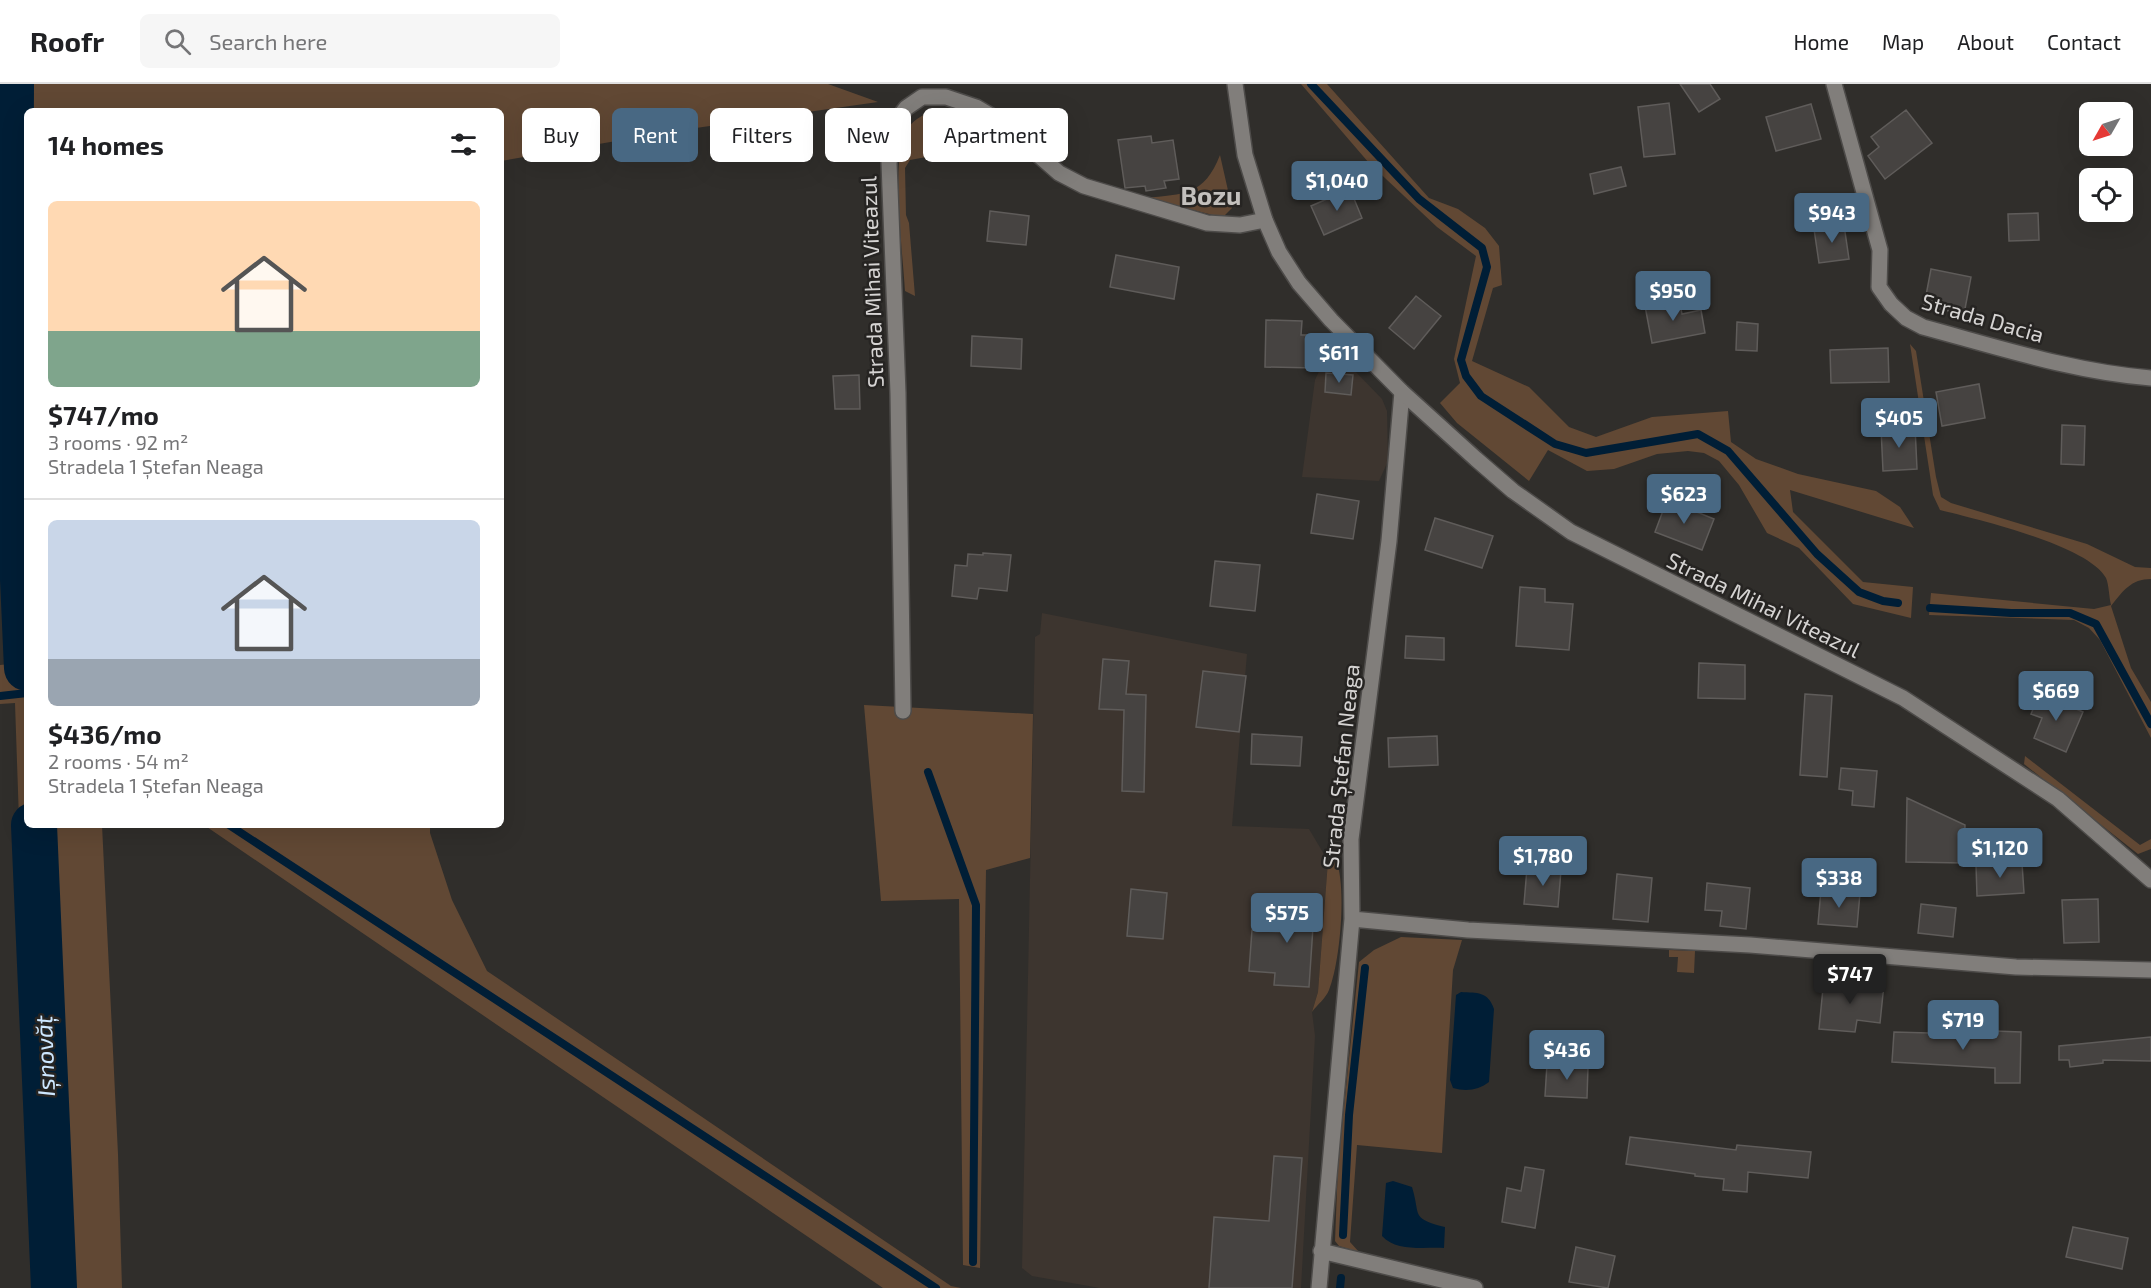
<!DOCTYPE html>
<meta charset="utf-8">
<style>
body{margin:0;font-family:"Exo 2",sans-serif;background:#f6f6f6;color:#202124;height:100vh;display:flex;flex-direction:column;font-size:22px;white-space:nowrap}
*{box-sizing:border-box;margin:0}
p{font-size:20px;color:#757577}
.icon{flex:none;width:33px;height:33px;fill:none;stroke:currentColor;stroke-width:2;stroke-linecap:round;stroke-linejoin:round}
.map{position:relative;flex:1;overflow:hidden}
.drawer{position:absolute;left:24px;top:24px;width:480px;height:720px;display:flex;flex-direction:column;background:#fff;border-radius:9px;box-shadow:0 6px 24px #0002}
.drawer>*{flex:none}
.guide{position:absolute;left:522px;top:24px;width:570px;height:54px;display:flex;gap:12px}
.needle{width:39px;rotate:231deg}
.buttons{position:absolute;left:2079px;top:18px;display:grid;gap:12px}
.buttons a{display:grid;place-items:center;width:54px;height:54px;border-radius:9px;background:#fff;box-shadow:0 6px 24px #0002;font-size:30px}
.price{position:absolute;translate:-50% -51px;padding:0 14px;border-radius:6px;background:#486883;color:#fff;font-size:20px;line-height:39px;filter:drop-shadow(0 2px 3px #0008)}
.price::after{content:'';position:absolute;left:50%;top:36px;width:18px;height:14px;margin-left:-9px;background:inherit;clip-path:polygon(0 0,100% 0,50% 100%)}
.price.active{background:#222;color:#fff}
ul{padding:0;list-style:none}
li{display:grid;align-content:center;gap:12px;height:318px;padding:0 24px}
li+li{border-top:2px solid #e0e0e0}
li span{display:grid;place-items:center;height:186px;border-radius:9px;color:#555}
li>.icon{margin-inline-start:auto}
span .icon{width:108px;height:108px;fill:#fffc;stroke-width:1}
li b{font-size:26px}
h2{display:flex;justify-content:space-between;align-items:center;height:72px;padding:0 24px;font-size:26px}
.tag{padding:0 21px;border-radius:9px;background:#fff;box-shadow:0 6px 24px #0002;font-size:21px;line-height:54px}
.tag.active{background:#486883;color:#fff}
header{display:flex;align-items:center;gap:36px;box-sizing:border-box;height:84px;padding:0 30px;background:#fff;border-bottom:2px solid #e0e0e0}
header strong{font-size:28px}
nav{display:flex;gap:33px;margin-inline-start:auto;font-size:21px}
.search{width:420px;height:54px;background:#f6f6f6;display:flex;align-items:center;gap:15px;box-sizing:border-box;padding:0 21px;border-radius:9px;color:#757577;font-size:22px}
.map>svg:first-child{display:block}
.built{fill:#3d352f}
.green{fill:#614834}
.water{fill:#001e36}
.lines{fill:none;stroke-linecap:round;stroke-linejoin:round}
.stream{stroke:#001e36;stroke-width:8}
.river{stroke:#001e36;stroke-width:46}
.building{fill:#464341;stroke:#5f5c5a;stroke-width:1.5}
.street-casing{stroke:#4d4b49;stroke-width:18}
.secondary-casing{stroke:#4d4b49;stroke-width:18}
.street{stroke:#817e7b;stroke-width:15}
.secondary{stroke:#817e7b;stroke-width:15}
.labels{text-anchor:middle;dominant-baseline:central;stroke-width:5;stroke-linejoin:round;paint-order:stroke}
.street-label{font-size:22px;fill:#d6d4d3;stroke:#262422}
.water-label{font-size:24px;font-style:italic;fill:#cde7ff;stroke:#262422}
.quarter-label{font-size:26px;font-weight:bold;fill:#c3c0bd;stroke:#262422}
</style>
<header>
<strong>Roofr</strong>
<div class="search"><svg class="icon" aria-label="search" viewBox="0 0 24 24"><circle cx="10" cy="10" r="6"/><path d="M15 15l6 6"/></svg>Search here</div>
<nav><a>Home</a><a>Map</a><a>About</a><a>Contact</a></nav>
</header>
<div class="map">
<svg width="2151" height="1204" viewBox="0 0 2151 1204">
<rect width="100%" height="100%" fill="#302e2b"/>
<path class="built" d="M1323 254 1382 315 1387 327 1388 377 1379 397 1302 393 1315 296 1321 283Z
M1042 529 1247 570 1232 742 1309 745 1328 777 1318 908 1312 928 1315 952 1301 1204H1100L1032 1192 1022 1184 1035 553 1040 550Z"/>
<path class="green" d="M0 0H828L878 18 668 48 501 77V27H27V122H24L21 134H27V741H102L118 1070 122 1204H35L15 619 0 620V581L10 580 0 427Z
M1301 0H1327L1429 114 1458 125 1485 144 1499 162 1502 201 1493 204 1472 277 1529 303 1569 343 1596 353 1652 333 1728 327 1731 358 1756 375 1798 390 1876 407 1900 423 1914 444 1790 406 1793 428 1863 498 1913 503 1911 534 1853 520 1799 464 1767 449 1739 401 1719 377 1704 369 1688 367 1657 370 1614 385 1587 387 1548 366 1529 397 1457 339 1440 319 1460 299 1454 275 1476 172 1437 143 1369 79Z
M938 25 932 72 910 76 905 84 906 131 909 139 915 212 905 207C903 171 890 72 907 45 914 35 927 28 938 25Z
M1220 71 1232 124 1225 131 1217 132 1145 114C1184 110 1204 112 1220 71Z
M1910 260 1916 267 1936 393 1941 413 1951 419 2087 460 2135 483 2151 484V495C2131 495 2123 507 2111 522L2131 584 2151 618V654L2100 556 2089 544 2074 536 1929 531 1931 509 2094 525 2111 521C2109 513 2109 501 2106 494 2088 461 1976 435 1940 426L1933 411Z
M864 621 1033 630 1030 774 986 786 980 1184 963 1181 959 815 881 817Z
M2025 672 2140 761 2151 755V765L2138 770 2024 680Z
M204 741H430V749L452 816 487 887 951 1202 961 1204H883Z
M1336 776C1347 802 1340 880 1329 906 1326 914 1317 921 1312 928L1318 908 1328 777Z
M1401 853 1462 856 1453 886 1442 1069 1357 1061 1350 1158 1359 1168 1339 1162 1335 1157 1338 1081 1359 878 1374 866Z
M1669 866 1695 867 1694 889 1677 888 1678 873H1669Z"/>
<path class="water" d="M1461 908C1477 909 1488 907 1494 925L1489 998C1479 1006 1466 1008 1453 1004L1450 996 1456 911Z
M1393 1097 1412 1103C1421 1132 1410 1134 1445 1143L1444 1164C1424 1163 1396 1168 1382 1152L1386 1099Z"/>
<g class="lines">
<path class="stream" d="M1311 0 1419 115 1482 164 1487 183 1461 276 1466 292 1481 312 1555 360 1586 369 1698 350 1728 367 1817 470 1859 508 1883 517 1898 519
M0 61 12 58
M11 100 27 99
M10 201 27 208
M1930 524 2011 529H2070L2096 540 2151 640
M0 612 27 609
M928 688 976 821 973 1178
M229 741 936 1204
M1343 1151 1349 1031 1365 884
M1340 1204 1341 1194"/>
<path class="river" d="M11 0 10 207 27 584
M34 741 54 1204"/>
</g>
<path class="building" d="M1680 0H1710L1720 15 1699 28Z
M1669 19 1675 70 1644 73 1638 23Z
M1811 20 1821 55 1776 67 1766 33Z
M1906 26 1932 59 1885 95 1868 72 1879 63 1871 53Z
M1151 52 1152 59 1173 56 1179 95 1164 97 1166 104 1146 107 1145 102 1125 104 1118 56Z
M1621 83 1626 102 1594 110 1590 90Z
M1350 105 1362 134 1324 151 1311 122Z
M990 127 1029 132 1026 161 987 157Z
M2038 129 2039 156 2009 157 2008 130Z
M1844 141 1849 175 1819 179 1814 145Z
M1116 171 1179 183 1174 215 1110 203Z
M1931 185 1971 193 1964 230 1924 222Z
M1416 212 1441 232 1414 265 1389 244Z
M1679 216 1682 230 1701 226 1705 249 1652 259 1645 222Z
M1266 236 1302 237 1301 251H1316L1315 284 1265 283Z
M1737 238 1758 240 1757 267 1736 266Z
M972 252 1022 255 1021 285 971 282Z
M1888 264 1889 298 1831 299 1830 266Z
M1326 289 1353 291 1351 311 1325 308Z
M859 291 860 325H835L833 292Z
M1979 300 1985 334 1942 342 1936 308Z
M2062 341 2085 342 2084 381 2061 380Z
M1915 342 1917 385 1883 387 1881 344Z
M1317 410 1359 417 1353 455 1311 449Z
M1667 416 1714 435 1702 466 1655 448Z
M1435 434 1493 452 1482 484 1425 466Z
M983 469 1011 471 1007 507 979 504 977 515 952 512 955 481 967 482 968 470 983 471Z
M1215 477 1260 481 1255 527 1210 522Z
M1520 503 1545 505V518L1573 520 1569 566 1516 562Z
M1406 552 1444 554V576L1405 574Z
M1103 575 1129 577 1126 610 1146 611 1144 708 1122 707 1124 626 1099 625Z
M1699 579 1745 581V615L1698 614Z
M1203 587 1246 592 1239 648 1196 643Z
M2040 609 2083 628 2066 668 2034 654 2042 634 2031 630Z
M1805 610 1832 612 1827 693 1800 691Z
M1252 650 1302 653 1300 682 1251 680Z
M1437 652 1438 681 1389 683 1388 654Z
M1841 684 1877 687 1874 723 1852 721 1853 707 1839 705Z
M1907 714 1965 741 1964 779 1906 778Z
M2022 779 2024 809 1977 812 1976 781Z
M1527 784 1561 786 1558 823 1524 820Z
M1617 790 1652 794 1648 838 1613 835Z
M1707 799 1750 804 1746 845 1720 842 1722 827 1705 826Z
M1131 805 1167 809 1163 855 1127 852Z
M1821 806 1860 809 1857 843 1818 840Z
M1283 810 1315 813 1309 903 1274 901 1275 889 1249 887 1252 846 1281 848Z
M2098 815 2099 858 2064 859 2062 816Z
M1921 820 1956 824 1953 853 1918 849Z
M1833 895 1884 900 1880 939 1857 936 1855 948 1819 945 1823 904 1831 905Z
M1967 946 2021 948 2020 999H1995V984L1892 978 1894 948 1966 950Z
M2151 953V977L2103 976V979L2070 983 2069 976H2059V962Z
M1547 980 1588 983 1587 1014 1545 1012Z
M1630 1053 1736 1066 1737 1061 1811 1068 1808 1094 1748 1088 1747 1108 1723 1106 1724 1095 1695 1092V1090L1626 1080Z
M1274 1072 1302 1074 1292 1204H1209L1214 1133 1269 1137Z
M1525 1083 1544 1086 1535 1144 1502 1138 1507 1104 1521 1107Z
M2073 1143 2128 1154 2122 1185 2066 1173Z
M1576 1163 1615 1172 1608 1204 1569 1198Z"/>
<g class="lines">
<defs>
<path id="street" d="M1834 0 1880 166 1879 203 1891 220 1906 234 1923 243C1997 263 2074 288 2151 294
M903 627 898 309 889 79 896 37 906 24 922 13H946L976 23 998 36 1059 89 1084 102 1207 139 1240 141 1265 136
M1352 835 1468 846 1750 861 2016 883 2151 886
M1321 1167 1475 1204
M1319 1204 1352 835 1351 755 1389 457 1402 308"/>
<path id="secondary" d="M1235 0 1245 71 1265 136 1279 168 1299 199 1331 236 1402 308 1476 375 1513 407 1571 448 1903 614 2058 715 2151 796"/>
</defs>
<use href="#street" class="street-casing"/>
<use href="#secondary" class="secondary-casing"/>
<use href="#street" class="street"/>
<use href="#secondary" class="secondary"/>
</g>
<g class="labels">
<g class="street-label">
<text transform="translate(871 198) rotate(-92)">Strada Mihai Viteazul</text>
<text transform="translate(1983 233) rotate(16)">Strada Dacia</text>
<text transform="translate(1764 520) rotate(26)">Strada Mihai Viteazul</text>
<text transform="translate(1340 682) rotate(-84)">Strada Ștefan Neaga</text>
</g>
<g class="water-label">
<text transform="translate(44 972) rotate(-92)">Ișnovăț</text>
</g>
<g class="quarter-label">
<text x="1211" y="110">Bozu</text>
</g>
</g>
</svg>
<div class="buttons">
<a><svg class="needle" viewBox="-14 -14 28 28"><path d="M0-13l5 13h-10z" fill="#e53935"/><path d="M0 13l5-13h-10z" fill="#757577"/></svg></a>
<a><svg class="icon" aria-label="locate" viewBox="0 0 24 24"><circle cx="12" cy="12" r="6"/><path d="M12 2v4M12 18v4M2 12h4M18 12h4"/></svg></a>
</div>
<b class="price" style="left:1337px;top:128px">$1,040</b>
<b class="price" style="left:1832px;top:160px">$943</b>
<b class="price" style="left:1673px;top:238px">$950</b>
<b class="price" style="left:1339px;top:300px">$611</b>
<b class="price" style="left:1899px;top:365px">$405</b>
<b class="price" style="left:1684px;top:441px">$623</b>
<b class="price" style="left:2056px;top:638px">$669</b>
<b class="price" style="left:2000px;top:795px">$1,120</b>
<b class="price" style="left:1543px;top:803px">$1,780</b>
<b class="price" style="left:1839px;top:825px">$338</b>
<b class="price" style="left:1287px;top:860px">$575</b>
<b class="price active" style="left:1850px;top:921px">$747</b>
<b class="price" style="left:1963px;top:967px">$719</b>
<b class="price" style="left:1567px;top:997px">$436</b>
<div class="guide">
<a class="tag">Buy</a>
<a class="tag active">Rent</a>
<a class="tag">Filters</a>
<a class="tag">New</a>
<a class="tag">Apartment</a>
</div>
<section class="drawer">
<h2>14 homes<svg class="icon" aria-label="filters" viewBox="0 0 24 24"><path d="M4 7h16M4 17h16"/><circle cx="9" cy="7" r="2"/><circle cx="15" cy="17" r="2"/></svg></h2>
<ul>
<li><span style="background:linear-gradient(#ffd9b3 70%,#7fa58c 0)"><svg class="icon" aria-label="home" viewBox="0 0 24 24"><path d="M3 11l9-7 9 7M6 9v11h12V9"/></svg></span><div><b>$747/mo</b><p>3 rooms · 92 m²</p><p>Stradela 1 Ștefan Neaga</p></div></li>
<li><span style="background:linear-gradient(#c9d6e8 75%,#9aa5b1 0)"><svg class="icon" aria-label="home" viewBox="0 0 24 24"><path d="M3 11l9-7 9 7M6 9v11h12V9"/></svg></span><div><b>$436/mo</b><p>2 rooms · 54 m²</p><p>Stradela 1 Ștefan Neaga</p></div></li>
</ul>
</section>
</div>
